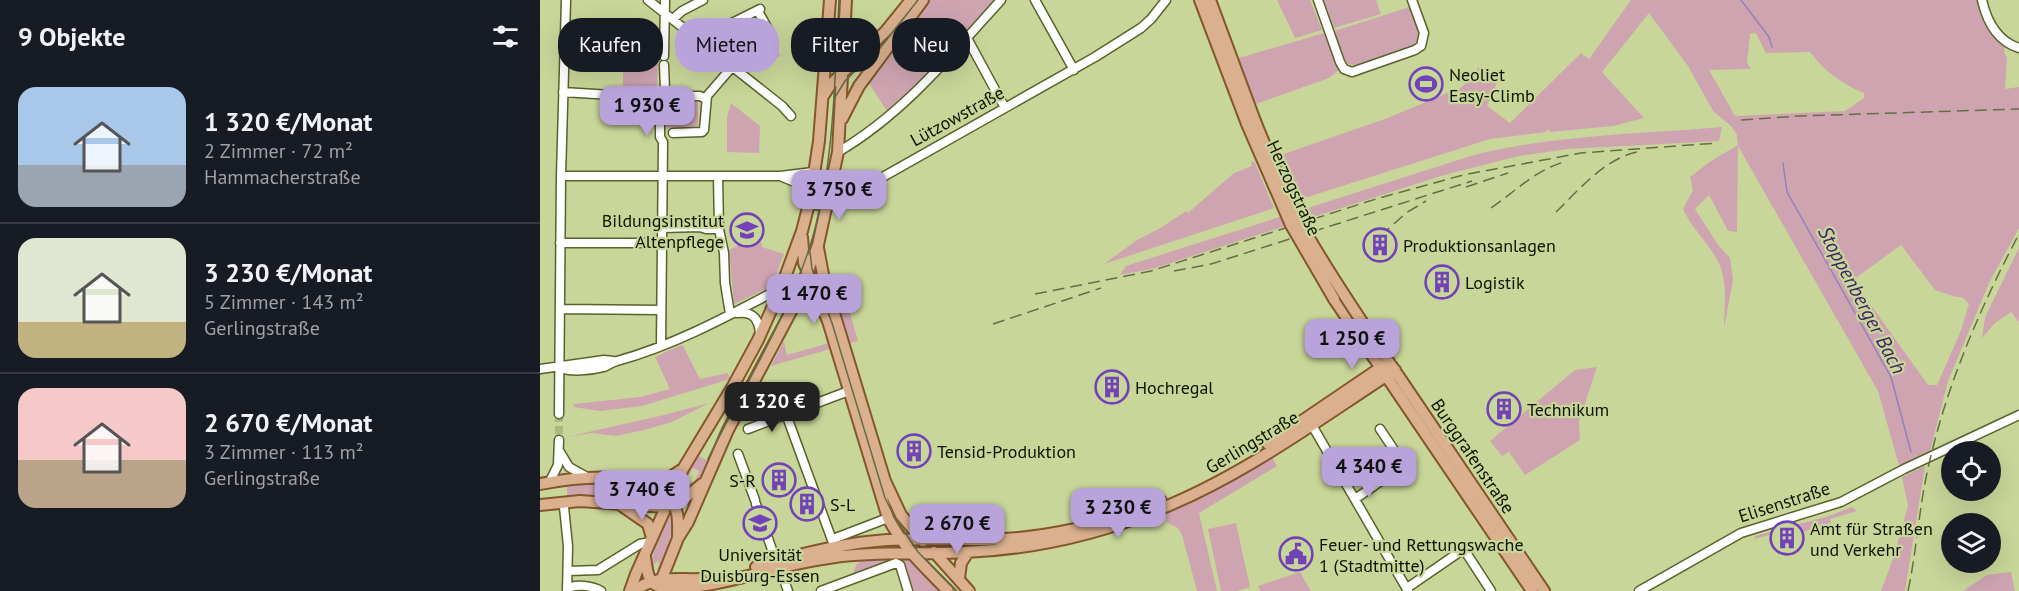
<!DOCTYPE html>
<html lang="de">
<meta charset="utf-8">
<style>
body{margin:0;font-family:"PT Sans",sans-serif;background:#20242c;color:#f1f3f6;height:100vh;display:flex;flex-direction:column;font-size:22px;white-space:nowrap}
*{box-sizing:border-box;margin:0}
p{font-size:20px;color:#9ea1a6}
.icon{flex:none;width:33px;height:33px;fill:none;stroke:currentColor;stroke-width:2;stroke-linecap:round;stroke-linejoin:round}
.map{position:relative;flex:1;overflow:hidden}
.sheet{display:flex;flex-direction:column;background:#171b24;width:540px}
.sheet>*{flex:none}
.hud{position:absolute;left:18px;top:18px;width:570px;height:54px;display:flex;gap:12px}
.tools{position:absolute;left:1401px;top:441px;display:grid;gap:12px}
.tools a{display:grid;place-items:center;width:60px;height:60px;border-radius:50%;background:#171b24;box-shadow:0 6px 24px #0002;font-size:30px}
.price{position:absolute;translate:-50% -51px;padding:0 14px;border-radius:12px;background:#b8a3db;color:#111;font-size:20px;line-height:39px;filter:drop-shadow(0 2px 3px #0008)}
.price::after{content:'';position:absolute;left:50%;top:36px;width:18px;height:14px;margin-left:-9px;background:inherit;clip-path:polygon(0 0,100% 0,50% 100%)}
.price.active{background:#222;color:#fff}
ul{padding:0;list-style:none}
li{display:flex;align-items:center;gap:18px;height:150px;padding:0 18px}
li+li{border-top:2px solid #363941}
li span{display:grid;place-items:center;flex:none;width:168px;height:120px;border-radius:18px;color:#555}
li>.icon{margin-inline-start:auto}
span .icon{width:72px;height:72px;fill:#fffc;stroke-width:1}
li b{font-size:26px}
h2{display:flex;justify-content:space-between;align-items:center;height:72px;padding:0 18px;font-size:26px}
.pill{padding:0 21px;border-radius:24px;background:#171b24;box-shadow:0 6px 24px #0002;font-size:21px;line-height:54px}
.pill.active{background:#b8a3db;color:#111}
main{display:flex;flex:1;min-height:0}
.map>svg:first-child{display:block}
.green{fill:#cea4b1;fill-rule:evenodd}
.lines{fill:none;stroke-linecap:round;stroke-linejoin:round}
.stream{stroke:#9382ba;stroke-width:1.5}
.minor-tunnel{stroke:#adb982;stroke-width:8;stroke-dasharray:8 4;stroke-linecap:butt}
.minor-casing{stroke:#586229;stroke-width:11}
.major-casing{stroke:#83572b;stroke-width:14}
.minor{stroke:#fff;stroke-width:8}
.major{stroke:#dab08e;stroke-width:10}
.tram{stroke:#656d47;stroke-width:1.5}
.rail{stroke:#656d47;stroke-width:1.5;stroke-dasharray:12 6;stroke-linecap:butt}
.major-bridge-casing{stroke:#83572b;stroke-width:14;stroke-linecap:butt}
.major-bridge{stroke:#dab08e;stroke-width:10}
.labels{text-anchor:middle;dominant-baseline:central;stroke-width:4.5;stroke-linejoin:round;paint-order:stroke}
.poi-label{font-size:18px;fill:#0f1300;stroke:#c9d699;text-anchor:start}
.street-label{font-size:18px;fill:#0f1300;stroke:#c9d699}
.water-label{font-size:20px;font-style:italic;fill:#3d2266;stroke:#c9d699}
</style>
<main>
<section class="sheet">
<h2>9 Objekte<svg class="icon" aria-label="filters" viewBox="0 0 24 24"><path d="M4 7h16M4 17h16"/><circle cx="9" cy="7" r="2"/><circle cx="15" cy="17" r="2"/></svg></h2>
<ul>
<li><span style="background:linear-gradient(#a9c7e8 65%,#9aa5b1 0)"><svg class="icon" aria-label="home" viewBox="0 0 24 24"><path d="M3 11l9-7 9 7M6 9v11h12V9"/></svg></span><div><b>1 320 €/Monat</b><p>2 Zimmer · 72 m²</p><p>Hammacherstraße</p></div></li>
<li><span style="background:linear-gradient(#dfe7d0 70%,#c2b280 0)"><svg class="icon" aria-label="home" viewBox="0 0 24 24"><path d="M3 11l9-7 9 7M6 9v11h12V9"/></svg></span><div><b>3 230 €/Monat</b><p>5 Zimmer · 143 m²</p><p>Gerlingstraße</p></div></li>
<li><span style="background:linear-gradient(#f6c9c9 60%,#b9a48a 0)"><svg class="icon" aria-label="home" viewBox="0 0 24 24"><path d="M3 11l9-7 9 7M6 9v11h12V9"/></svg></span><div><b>2 670 €/Monat</b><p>3 Zimmer · 113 m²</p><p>Gerlingstraße</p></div></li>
</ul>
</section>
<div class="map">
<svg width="1479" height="591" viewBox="0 0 1479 591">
<rect width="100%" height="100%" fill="#c9d699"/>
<path class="green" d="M389 0H460L349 114 326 79Z
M737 0H770L782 30 755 38Z
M784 0H836L841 14 794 28Z
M1091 0H1442L1465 45 1464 52 1467 58 1465 89 1479 87V228L1449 283 1408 381 1390 451 1359 466 1338 391 1198 146 1197 232 1188 231 1169 195 1155 209 1179 246 1190 258 1193 280 1184 328C1184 310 1187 290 1182 272 1177 250 1152 231 1143 209L1153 190 1150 177 1171 161 1198 145 1197 135 1191 126 1173 111 1148 66 1109 13 1062 72 1104 118 1073 126 1010 132 1009 130H1006V132L950 139 755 201 735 157 845 119 922 87 939 67 958 80 947 106 970 123 1041 53 1049 59ZM1216 33 1226 53 1270 52C1284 71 1302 84 1324 93V98L1305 111 1195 116 1169 70 1211 69 1207 63 1210 34ZM1361 245 1395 290 1416 297H1422L1429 304 1420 333 1397 385H1388L1313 280Z
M870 7C875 20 885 34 873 46L820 66 808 64 804 59 794 31Z
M226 32 240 56 230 61 211 44 225 36Z
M784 33 799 70 789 78 716 104 699 58Z
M90 44 112 45 114 50 118 51 117 97 83 95V71L89 70Z
M130 100 158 102V128L122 127 125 101Z
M191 103 220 126 219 153 187 152V117Z
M1182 127 1179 141 1028 149 979 156 904 175 612 269 580 275 586 266 934 155C1014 135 1099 134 1182 127Z
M714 161 734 208 564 264 597 240 622 227 646 211 648 213 694 173 712 166 711 162Z
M220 235 222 247 244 254 233 283 226 289 194 304 189 250Z
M1479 248V322L1471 312 1455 323 1442 338 1445 317Z
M305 296 318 341 310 343 297 299Z
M244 341 247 355 289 343 290 349 231 366Z
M141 345 143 346 160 379 188 373 190 379 102 406 61 411 33 407 34 404 100 397 130 389 115 357Z
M1057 367 1039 422 1040 440 985 475 969 452 962 456 950 441 1035 370Z
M169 403 132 422 104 430 76 436 52 433 26 437 124 415Z
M157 455 170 462 163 478 146 493 144 490 149 481 154 483 159 471 153 468 141 488H138Z
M732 457 737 466 659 513 677 591H657L642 535 638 528 626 522 627 513 682 486Z
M1385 466 1365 591H1341L1354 556 1368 506 1362 477Z
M59 483C78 483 98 483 115 494L108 501 49 496 27 497V485Z
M1312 507 1317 511 1290 519 1291 523 1256 534 1255 531 1247 533 1246 530 1215 539V536L1289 516Z
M130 509C137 529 125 552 119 572L117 569 119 566 118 561 114 564V568L111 570C111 556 123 523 130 509Z
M696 523 710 587 697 591H681L668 529Z
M358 556 367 557 376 568 401 591H371L355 560Z
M329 559H351L352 561 313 575C316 563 317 561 329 559Z
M760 572 771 591H720L718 586Z
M1471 572 1475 591H1423L1447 575Z"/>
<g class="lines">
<path class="stream" d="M1201 0 1229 37 1232 47
M1243 163 1247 192 1351 377 1371 452"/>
<path class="minor-tunnel" d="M19 414V440"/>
<defs>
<path id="minor" d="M108 0 242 106 251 116
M495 0 534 70
M778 0 800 62 804 69 812 72 875 50 881 46 884 33 872 0
M1442 0C1447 22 1457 41 1479 48
M218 11 229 31
M133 19 142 11 163 0
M25 38 88 39
M427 38 465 108
M107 40H124
M124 56 125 0
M180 57 196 36 190 24 220 9
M23 92 120 98
M139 96H160L166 99
M133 133 162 132 164 130 167 96 192 67
M298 152C363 114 411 55 461 0
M21 176H240L273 172
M178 176 179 229 184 253 185 283 190 314
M240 176 257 183 276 205 288 207 295 204 555 57 601 28 611 19 626 0
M271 192 283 189 313 193
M121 228 160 227 166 229H179
M20 243H121
M20 309 121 310
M197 313C213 311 219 319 220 334
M121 346 123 142 120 137V98L125 90 124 65
M19 367C29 373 53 370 64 367 69 365 72 362 77 361 135 345 188 316 241 288
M0 369 64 360 73 361
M19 414 21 176 26 0
M246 414 296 551
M769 420 868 591
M208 429 314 389
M20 452 29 467 47 477
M198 454 215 500
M9 483 18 465 19 440
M815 499 864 465 840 429
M216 504 236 561
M24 507 28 546 27 591
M293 539 348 518
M242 562 243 577 248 591
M28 571 58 570 100 544 110 542
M867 588 921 551H925L951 591
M27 589C35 583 53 586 61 591
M281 591 356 563 360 565 368 591
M1099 591 1201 533 1301 502 1364 469 1479 415"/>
<path id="major" d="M660 0 707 124
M670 0 715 121
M304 36 313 43 328 49
M283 96 291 84 346 31 371 0
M302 119 319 86 383 0
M262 237 264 263 288 321 348 518C365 550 383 565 408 591
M278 248 284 280 345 481 361 515 383 541
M794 299 992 591
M255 304 271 302 282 305
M851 365 1004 591
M728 444 849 362
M0 484C36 477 119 466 136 510 139 518 138 528 138 537
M109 485 124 481 143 469
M0 505 40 501 125 507 145 498 162 484
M82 506 108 524 112 538
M394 552 429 591
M105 557C107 569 107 584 121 587 156 591 199 578 232 570 253 564 274 560 295 557 340 551 381 555 426 552 493 549 559 534 620 509 705 475 779 419 855 370
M216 567C259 554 302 543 347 540 379 538 411 540 443 540 503 539 567 525 621 501
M419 578 421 563 428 552
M119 586 138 538 148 522 188 430 255 304 278 245 298 152 306 0
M90 591 96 574 143 469 193 386 218 340 241 288 262 231 270 200 279 141 290 0
M95 591C113 575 138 580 160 579"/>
</defs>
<use href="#minor" class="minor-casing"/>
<use href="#major" class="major-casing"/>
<use href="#minor" class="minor"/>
<use href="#major" class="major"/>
<path class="tram" d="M294 99 305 81 345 42 378 0
M270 252 272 269 292 323 345 498 354 516 378 552 417 591
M168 459C204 385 250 315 273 236 294 166 295 74 299 0"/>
<path class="rail" d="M1201 120 1260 116 1479 109
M926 187 968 173
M951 208C976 191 994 171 1024 162
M1016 212C1039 190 1064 159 1097 152
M827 248 866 213 886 201
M634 271 671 264 932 181
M495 294 611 271 836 199 923 175 1041 153 1177 143
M453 324 561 288
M1368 591C1377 549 1379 506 1389 464 1407 384 1441 306 1479 234"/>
<defs>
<path id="major-bridge" d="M715 121C729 155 743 190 760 222 785 268 815 311 844 355
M707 124 751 225 794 299"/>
</defs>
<use href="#major-bridge" class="major-bridge-casing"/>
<use href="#major-bridge" class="major-bridge"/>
</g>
<defs>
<symbol id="stadium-ring" viewBox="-11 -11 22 22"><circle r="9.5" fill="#c9d699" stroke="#7242b9" stroke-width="1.5"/><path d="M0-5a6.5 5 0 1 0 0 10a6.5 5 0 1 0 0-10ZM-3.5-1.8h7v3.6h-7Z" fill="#7242b9"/></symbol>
<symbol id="school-ring" viewBox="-11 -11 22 22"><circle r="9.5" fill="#c9d699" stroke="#7242b9" stroke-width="1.5"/><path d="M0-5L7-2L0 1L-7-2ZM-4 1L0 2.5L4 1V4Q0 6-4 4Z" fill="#7242b9"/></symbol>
<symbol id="building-ring" viewBox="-11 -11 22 22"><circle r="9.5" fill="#c9d699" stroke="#7242b9" stroke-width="1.5"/><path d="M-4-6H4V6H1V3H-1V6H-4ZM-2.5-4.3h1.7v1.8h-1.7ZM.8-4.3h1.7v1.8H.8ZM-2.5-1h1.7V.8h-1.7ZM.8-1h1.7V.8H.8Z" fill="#7242b9"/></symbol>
<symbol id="university-ring" viewBox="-11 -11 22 22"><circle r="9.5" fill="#c9d699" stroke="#7242b9" stroke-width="1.5"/><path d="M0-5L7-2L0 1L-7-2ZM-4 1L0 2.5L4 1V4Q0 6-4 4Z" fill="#7242b9"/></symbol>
<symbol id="civic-ring" viewBox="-11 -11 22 22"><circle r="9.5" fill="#c9d699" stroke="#7242b9" stroke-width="1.5"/><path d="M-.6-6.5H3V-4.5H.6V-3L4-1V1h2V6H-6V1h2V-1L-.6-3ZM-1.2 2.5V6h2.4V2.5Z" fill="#7242b9"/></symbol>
</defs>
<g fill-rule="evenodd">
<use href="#stadium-ring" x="867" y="65" width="38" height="38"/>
<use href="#school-ring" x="188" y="211" width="38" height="38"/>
<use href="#building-ring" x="821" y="226" width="38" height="38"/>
<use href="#building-ring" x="883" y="263" width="38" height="38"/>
<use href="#building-ring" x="553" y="368" width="38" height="38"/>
<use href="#building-ring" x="945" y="390" width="38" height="38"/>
<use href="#building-ring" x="355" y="432" width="38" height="38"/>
<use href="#building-ring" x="220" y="461" width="38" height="38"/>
<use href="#building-ring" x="248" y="485" width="38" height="38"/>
<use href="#university-ring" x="201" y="504" width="38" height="38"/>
<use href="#building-ring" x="1228" y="519" width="38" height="38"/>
<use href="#civic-ring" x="737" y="535" width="38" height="38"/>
</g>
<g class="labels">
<g class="poi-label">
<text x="909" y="74">Neoliet<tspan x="909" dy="21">Easy-Climb</tspan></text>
<text x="184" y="220" text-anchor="end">Bildungsinstitut<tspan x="184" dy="21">Altenpflege</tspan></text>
<text x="863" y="245">Produktionsanlagen</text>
<text x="925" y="282">Logistik</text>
<text x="595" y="387">Hochregal</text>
<text x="987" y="409">Technikum</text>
<text x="397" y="451">Tensid-Produktion</text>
<text x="216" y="480" text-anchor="end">S-R</text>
<text x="290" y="504">S-L</text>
<text x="1270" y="528">Amt für Straßen<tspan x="1270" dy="21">und Verkehr</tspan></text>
<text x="779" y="544">Feuer- und Rettungswache<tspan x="779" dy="21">1 (Stadtmitte)</tspan></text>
<text x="220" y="554" text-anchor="middle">Universität<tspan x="220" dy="21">Duisburg-Essen</tspan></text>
</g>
<g class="street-label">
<text transform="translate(417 116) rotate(-29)">Lützowstraße</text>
<text transform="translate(754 188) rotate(65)">Herzogstraße</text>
<text transform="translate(712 442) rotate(-31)">Gerlingstraße</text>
<text transform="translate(933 456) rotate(56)">Burggrafenstraße</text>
<text transform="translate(1244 502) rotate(-18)">Elisenstraße</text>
</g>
<g class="water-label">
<text transform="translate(1322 300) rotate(62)">Stoppenberger Bach</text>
</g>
</g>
</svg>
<div class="tools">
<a><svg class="icon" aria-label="locate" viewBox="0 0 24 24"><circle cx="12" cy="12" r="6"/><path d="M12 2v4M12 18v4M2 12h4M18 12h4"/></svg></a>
<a><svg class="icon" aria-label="layers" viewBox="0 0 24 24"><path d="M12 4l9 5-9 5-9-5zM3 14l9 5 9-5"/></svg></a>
</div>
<b class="price" style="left:107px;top:137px">1 930 €</b>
<b class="price" style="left:299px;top:221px">3 750 €</b>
<b class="price" style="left:274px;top:325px">1 470 €</b>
<b class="price" style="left:812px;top:370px">1 250 €</b>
<b class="price active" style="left:232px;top:433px">1 320 €</b>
<b class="price" style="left:829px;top:498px">4 340 €</b>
<b class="price" style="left:102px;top:521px">3 740 €</b>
<b class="price" style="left:578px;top:539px">3 230 €</b>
<b class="price" style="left:417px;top:555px">2 670 €</b>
<div class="hud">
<a class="pill">Kaufen</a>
<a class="pill active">Mieten</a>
<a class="pill">Filter</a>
<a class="pill">Neu</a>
</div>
</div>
</main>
